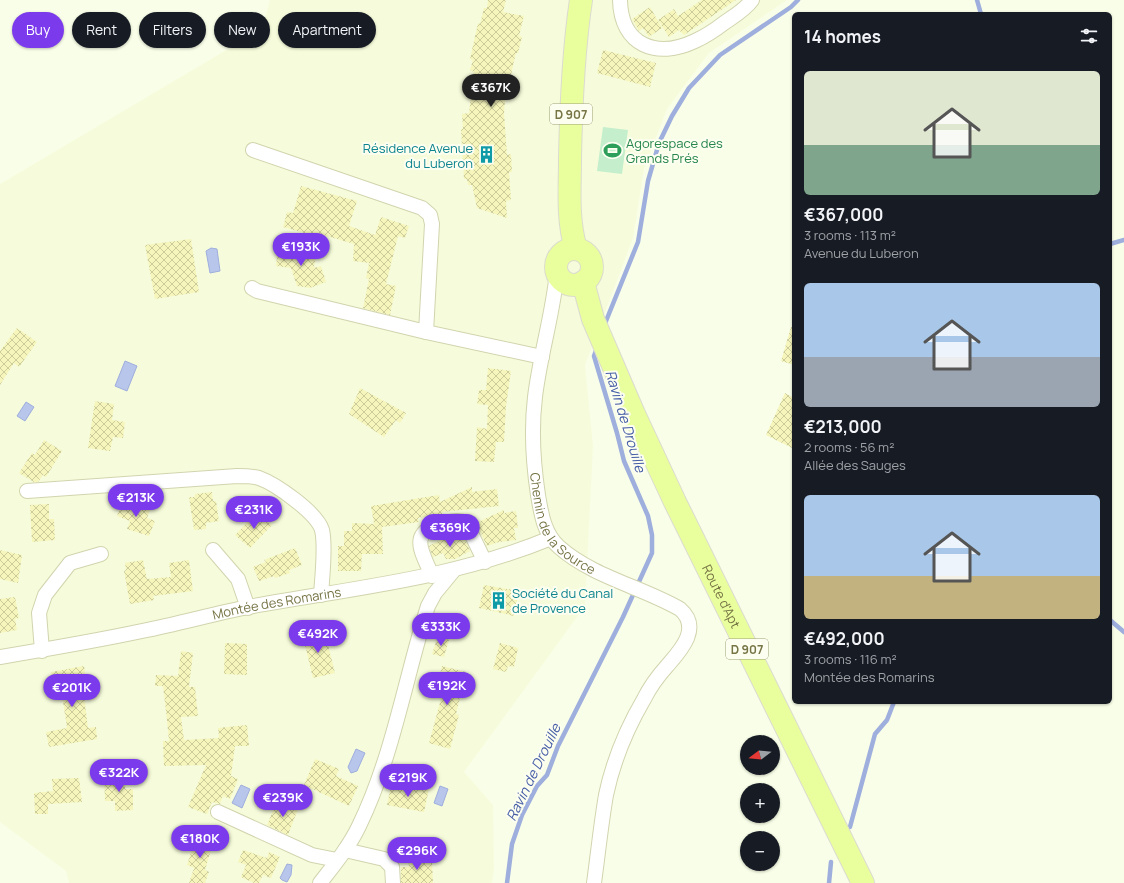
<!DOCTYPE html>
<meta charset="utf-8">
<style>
body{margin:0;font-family:Manrope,sans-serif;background:#20242c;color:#f1f3f6;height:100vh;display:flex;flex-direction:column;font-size:15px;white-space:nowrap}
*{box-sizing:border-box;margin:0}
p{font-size:13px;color:#9ea1a6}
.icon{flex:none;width:22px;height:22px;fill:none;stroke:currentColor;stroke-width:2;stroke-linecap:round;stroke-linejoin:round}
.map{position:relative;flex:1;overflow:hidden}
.side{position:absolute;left:792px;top:12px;width:320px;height:692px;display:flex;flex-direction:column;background:#171b24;border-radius:6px;box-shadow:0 1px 3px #0004}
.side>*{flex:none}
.top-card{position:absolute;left:12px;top:12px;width:380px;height:36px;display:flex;gap:8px}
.needle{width:26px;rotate:254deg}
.buttons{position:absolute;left:740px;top:735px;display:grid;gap:8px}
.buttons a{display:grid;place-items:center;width:40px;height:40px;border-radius:50%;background:#171b24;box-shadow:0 1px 3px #0004;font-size:20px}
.price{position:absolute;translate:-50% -34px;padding:0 9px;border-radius:14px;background:#7c3aed;color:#fff;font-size:13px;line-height:26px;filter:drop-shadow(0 1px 2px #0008)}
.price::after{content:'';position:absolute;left:50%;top:24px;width:12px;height:9px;margin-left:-6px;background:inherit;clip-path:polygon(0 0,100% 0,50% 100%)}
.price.selected{background:#222;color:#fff}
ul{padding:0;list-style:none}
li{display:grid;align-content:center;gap:8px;height:212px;padding:0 12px}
li span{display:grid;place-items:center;height:124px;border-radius:6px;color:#555}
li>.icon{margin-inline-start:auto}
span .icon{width:72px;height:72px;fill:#fffc;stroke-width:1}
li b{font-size:17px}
h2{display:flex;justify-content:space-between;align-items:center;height:48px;padding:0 12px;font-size:17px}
.chip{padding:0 14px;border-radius:18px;background:#171b24;box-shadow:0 1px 3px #0004;font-size:14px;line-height:36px}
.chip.selected{background:#7c3aed;color:#fff}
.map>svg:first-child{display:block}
.residential{fill:#f6fcdb}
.pitch{fill:#c4eecc}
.water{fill:#b9c6eb;stroke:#9eaedd}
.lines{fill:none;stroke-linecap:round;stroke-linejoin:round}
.stream{stroke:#9eaedd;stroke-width:4.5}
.building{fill:url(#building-cross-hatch)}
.street-casing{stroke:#d2d4ae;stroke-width:16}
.primary-casing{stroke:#dcdbcf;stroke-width:24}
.street{stroke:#fff;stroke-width:14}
.primary{stroke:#e9ff9e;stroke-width:22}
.labels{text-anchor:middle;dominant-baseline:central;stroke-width:4;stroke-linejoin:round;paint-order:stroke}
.shield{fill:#fcfff0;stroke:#9f9e78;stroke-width:1}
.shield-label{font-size:12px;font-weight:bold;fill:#777445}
.leisure-label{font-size:13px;fill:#27864d;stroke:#fcfff0;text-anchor:start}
.culture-label{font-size:13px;fill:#0d838f;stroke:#fcfff0;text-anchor:end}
.street-label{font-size:13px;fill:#777445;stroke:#fcfff0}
.water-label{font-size:14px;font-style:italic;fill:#475ea7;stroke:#fcfff0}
</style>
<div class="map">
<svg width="1124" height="883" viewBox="0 0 1124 883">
<defs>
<pattern id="building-cross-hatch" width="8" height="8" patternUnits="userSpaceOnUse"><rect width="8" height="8" fill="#f6f6bc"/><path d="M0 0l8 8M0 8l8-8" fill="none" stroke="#cccc9b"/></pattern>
</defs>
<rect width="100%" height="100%" fill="#f9fee8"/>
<path class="residential" d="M270 0H787L709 53 667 109 644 169 633 238 585 365 593 446 585 606 464 772 493 805 494 868 492 883H69L66 871 0 822V184L262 29Z"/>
<path class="pitch" d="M603 127 628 130 622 174 597 171Z"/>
<path class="water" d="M211 248 217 249 220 271 210 273 206 251Z
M125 361 137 366 127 391 115 386Z
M26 402 34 407 25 421 17 416Z
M356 749 365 753 357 771 351 773 348 767Z
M241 785 250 789 242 808 232 803Z
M440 786 448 789 442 806 434 803Z
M287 864 292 865 291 875 287 882 282 880 280 878Z"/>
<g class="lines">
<path class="stream" d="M977 0 981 14
M1110 244 1124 240
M604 326 638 242 648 181 659 143 672 116 689 88 720 55 791 7 798 0
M1110 620 1124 632
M850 827 875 734 887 720 894 702
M507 883 512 844 522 815 537 786 547 775 558 746 623 617 652 553V535L648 516 624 461 617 433 594 356 597 348
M829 883 831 862"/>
</g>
<path class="building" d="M488 0H506L503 12 524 16 519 36 522 37 518 53H516L505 100 504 113 507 155 511 154 512 172H509L511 200 506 201 507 218 477 208 472 185H468L467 179H464L461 129H463L462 114 469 113 474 72 470 70 473 60 470 59 478 23 480 24 484 8H487Z
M702 0H736L684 35 679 30 669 37 658 20 674 9 678 16Z
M650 7 662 28 649 37 643 28 639 31 632 19Z
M603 50 656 63 650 87 597 73Z
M301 186 357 201 349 226 375 235 381 217 409 226 405 238 398 236 386 284 396 286 390 315 363 308 369 279 366 278 369 263 353 261 354 244 320 234 319 237 283 227 287 212 293 213Z
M191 239 199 292 155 299 145 245Z
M278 247 316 253 314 268 321 266 326 282 310 288 297 286 291 268 276 266Z
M791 327H794V365L781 361Z
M17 328 37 342 19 367 14 363 0 385V351Z
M488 368 511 371 506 406 504 442H496L494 462 475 461 477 427 487 429 488 405 477 404 479 390H486Z
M360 388 406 413 400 423 396 420 384 437 349 414Z
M785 393 794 398V449L766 435Z
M95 401 114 404 112 420 125 422 123 438 113 437 110 451 88 448Z
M44 440 62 451 46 477 43 475 38 482H34L19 473 32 453 35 455Z
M472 487V492L497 489 499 506 442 512V514L418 518 419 522 382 527 383 554H362L361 571H338V546H344V531H352V523L374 524 371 506 439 495 440 502Z
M212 492 213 501H216L219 521 206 523V529L194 530 189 497H195V494Z
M123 500 150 510 147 518 155 521 149 536 127 529 130 521 117 516Z
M49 504V519H54L55 540 32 542 30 505Z
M504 510V513L516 511 518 528H514L516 540 499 542 487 546 476 523Z
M257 512 272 525 250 548 235 535Z
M462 534 470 551 455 559H446L443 553 433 557 429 546 445 538 446 541Z
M295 548 302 565 289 570 290 573 275 578 274 576 259 581 253 567 266 562 264 560Z
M0 550 22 555 18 583 0 579Z
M143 560 147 579 171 577 169 563 189 560 193 591 153 596 154 600 130 604 124 571 126 570 125 563Z
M484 585 519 591 514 616 479 608Z
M15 597 19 618 15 619 17 630 0 633V599Z
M313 626 317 643 327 641 335 673 313 678 301 629Z
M438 636 449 640 444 657 432 654Z
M225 643 247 644V675L224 674Z
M500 643 518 648 514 667 508 666 506 672 493 669Z
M181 651 193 653 189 687H195L198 716 181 717 184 740 219 738 218 728 247 725 249 746H235L231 776 238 779 230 799 223 796 220 804 212 802 207 814 188 807 206 765 164 766 163 741H169L167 720 163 686H155L156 675 178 676Z
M84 666 87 687 83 688 88 728 96 727 97 739 49 747 46 732 67 728 61 688 53 689 51 672Z
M442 666 466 672 456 714 459 715 450 749 429 743 441 699 435 697Z
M315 759 339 769 336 776 358 786 349 806 304 785Z
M104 777H125V789H133V810L115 811V801H105Z
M79 778 82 802 48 804V814H35L34 793 53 791 52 779Z
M391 785 407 788V785L429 789 424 812 387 805Z
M277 801 298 809 288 835 267 825Z
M197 834 214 840 205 870 209 872 205 883H189L194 868 187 865Z
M243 850 267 858 269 852 280 857 271 878 263 875 259 883H254L241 877 246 865 238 862Z
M424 855 425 863 432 862 433 883H401V867H409L408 856Z"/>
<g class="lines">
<defs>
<g id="street">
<path d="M620 0C621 46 657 59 695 41 706 36 715 30 724 23 734 16 745 10 752 0"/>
<path id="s1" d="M557 272C553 314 540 355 535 397 531 430 533 462 538 495 541 513 544 534 559 547 593 577 642 587 680 609 702 628 680 651 667 666 658 676 650 687 644 699 627 728 613 762 606 795 601 824 598 854 594 883"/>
<path d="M252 288 257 291 426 332 432 224 430 215 422 208 253 150"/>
<path d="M426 332 542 357"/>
<path d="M27 491 237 476C245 476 252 476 259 478 276 484 317 513 322 530 326 546 322 578 321 595"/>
<path d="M213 550 238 579 248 608"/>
<path d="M432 576C423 553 407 533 441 524 449 522 458 519 466 523L485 562"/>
<path d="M42 651 39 613 45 595 70 563 101 554"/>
<path id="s2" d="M0 657C48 649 95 641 142 631 178 624 213 614 248 607 352 588 452 579 551 538"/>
<path d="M218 812 312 855 337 860"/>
<path d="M345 850 384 859 392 867 393 883"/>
<path d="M320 883C334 865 349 847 359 826 393 756 405 679 428 606L435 593 454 570"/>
</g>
<g id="primary">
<path d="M576 249C567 219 570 189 570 158 571 105 573 53 581 0"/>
<circle cx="574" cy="267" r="18"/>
<path id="s3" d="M583 282 593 319 634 414 675 502 863 883"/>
</g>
</defs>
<use href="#street" class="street-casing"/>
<use href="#primary" class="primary-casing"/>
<use href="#street" class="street"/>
<use href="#primary" class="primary"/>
</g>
<defs>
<symbol id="stadium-bare" viewBox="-9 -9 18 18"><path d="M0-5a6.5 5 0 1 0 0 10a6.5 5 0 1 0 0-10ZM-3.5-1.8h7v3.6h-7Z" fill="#2e9e5b" stroke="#fcfff0" stroke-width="2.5" paint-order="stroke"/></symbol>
<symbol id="building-bare" viewBox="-9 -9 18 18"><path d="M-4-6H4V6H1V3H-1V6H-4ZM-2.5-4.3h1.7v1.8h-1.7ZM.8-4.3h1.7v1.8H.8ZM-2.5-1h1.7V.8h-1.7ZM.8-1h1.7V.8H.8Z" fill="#0f9aa8" stroke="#fcfff0" stroke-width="2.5" paint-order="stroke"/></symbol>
</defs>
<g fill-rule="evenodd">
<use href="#stadium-bare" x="600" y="138" width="25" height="25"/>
<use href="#building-bare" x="474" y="142" width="25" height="25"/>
<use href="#building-bare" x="486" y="588" width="25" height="25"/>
</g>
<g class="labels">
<g class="shield">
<rect x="550" y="104" width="42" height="20" rx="3"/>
<rect x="726" y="639" width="42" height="20" rx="3"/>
</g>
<g class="shield-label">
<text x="571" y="114">D 907</text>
<text x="747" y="649">D 907</text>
</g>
<g class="leisure-label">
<text x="626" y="143">Agorespace des<tspan x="626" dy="15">Grands Prés</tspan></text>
</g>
<g class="culture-label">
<text x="473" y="148">Résidence Avenue<tspan x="473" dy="15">du Luberon</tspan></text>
<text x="512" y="593" text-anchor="start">Société du Canal<tspan x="512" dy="15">de Provence</tspan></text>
</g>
<g class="street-label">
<text stroke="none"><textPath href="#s1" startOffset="264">Chemin de la Source</textPath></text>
<text stroke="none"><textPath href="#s3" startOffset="344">Route d'Apt</textPath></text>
<text stroke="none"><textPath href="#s2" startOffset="282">Montée des Romarins</textPath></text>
</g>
<g class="water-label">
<text transform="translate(626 421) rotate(73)">Ravin de Drouille</text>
<text transform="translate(533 772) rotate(-64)">Ravin de Drouille</text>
</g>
</g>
</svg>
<div class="buttons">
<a><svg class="needle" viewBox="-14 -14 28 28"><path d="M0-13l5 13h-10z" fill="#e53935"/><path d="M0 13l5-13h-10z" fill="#9ea1a6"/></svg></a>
<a>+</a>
<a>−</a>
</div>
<b class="price selected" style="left:491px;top:108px">€367K</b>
<b class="price" style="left:301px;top:267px">€193K</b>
<b class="price" style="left:136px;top:518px">€213K</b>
<b class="price" style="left:254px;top:530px">€231K</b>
<b class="price" style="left:450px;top:548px">€369K</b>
<b class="price" style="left:441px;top:647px">€333K</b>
<b class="price" style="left:318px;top:654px">€492K</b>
<b class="price" style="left:447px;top:706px">€192K</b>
<b class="price" style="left:72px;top:708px">€201K</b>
<b class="price" style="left:119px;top:793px">€322K</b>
<b class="price" style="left:408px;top:798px">€219K</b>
<b class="price" style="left:283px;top:818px">€239K</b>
<b class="price" style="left:200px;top:859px">€180K</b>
<b class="price" style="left:417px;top:871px">€296K</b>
<div class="top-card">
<a class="chip selected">Buy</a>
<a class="chip">Rent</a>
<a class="chip">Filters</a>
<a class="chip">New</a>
<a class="chip">Apartment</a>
</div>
<section class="side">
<h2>14 homes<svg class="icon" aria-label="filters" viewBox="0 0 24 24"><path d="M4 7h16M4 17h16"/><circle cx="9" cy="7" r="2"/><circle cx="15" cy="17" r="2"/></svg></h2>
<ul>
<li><span style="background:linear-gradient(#dfe7d0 60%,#7fa58c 0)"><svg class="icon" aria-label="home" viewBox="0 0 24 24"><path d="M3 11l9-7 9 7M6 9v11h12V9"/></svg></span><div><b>€367,000</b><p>3 rooms · 113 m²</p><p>Avenue du Luberon</p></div></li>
<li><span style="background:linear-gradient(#a9c7e8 60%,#9aa5b1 0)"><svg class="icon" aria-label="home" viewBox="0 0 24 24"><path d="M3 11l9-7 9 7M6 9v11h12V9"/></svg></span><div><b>€213,000</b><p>2 rooms · 56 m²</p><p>Allée des Sauges</p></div></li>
<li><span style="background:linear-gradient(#a9c7e8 65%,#c2b280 0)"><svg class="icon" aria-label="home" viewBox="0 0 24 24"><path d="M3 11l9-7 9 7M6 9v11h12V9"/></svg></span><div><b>€492,000</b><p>3 rooms · 116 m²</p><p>Montée des Romarins</p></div></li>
</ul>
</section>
</div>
